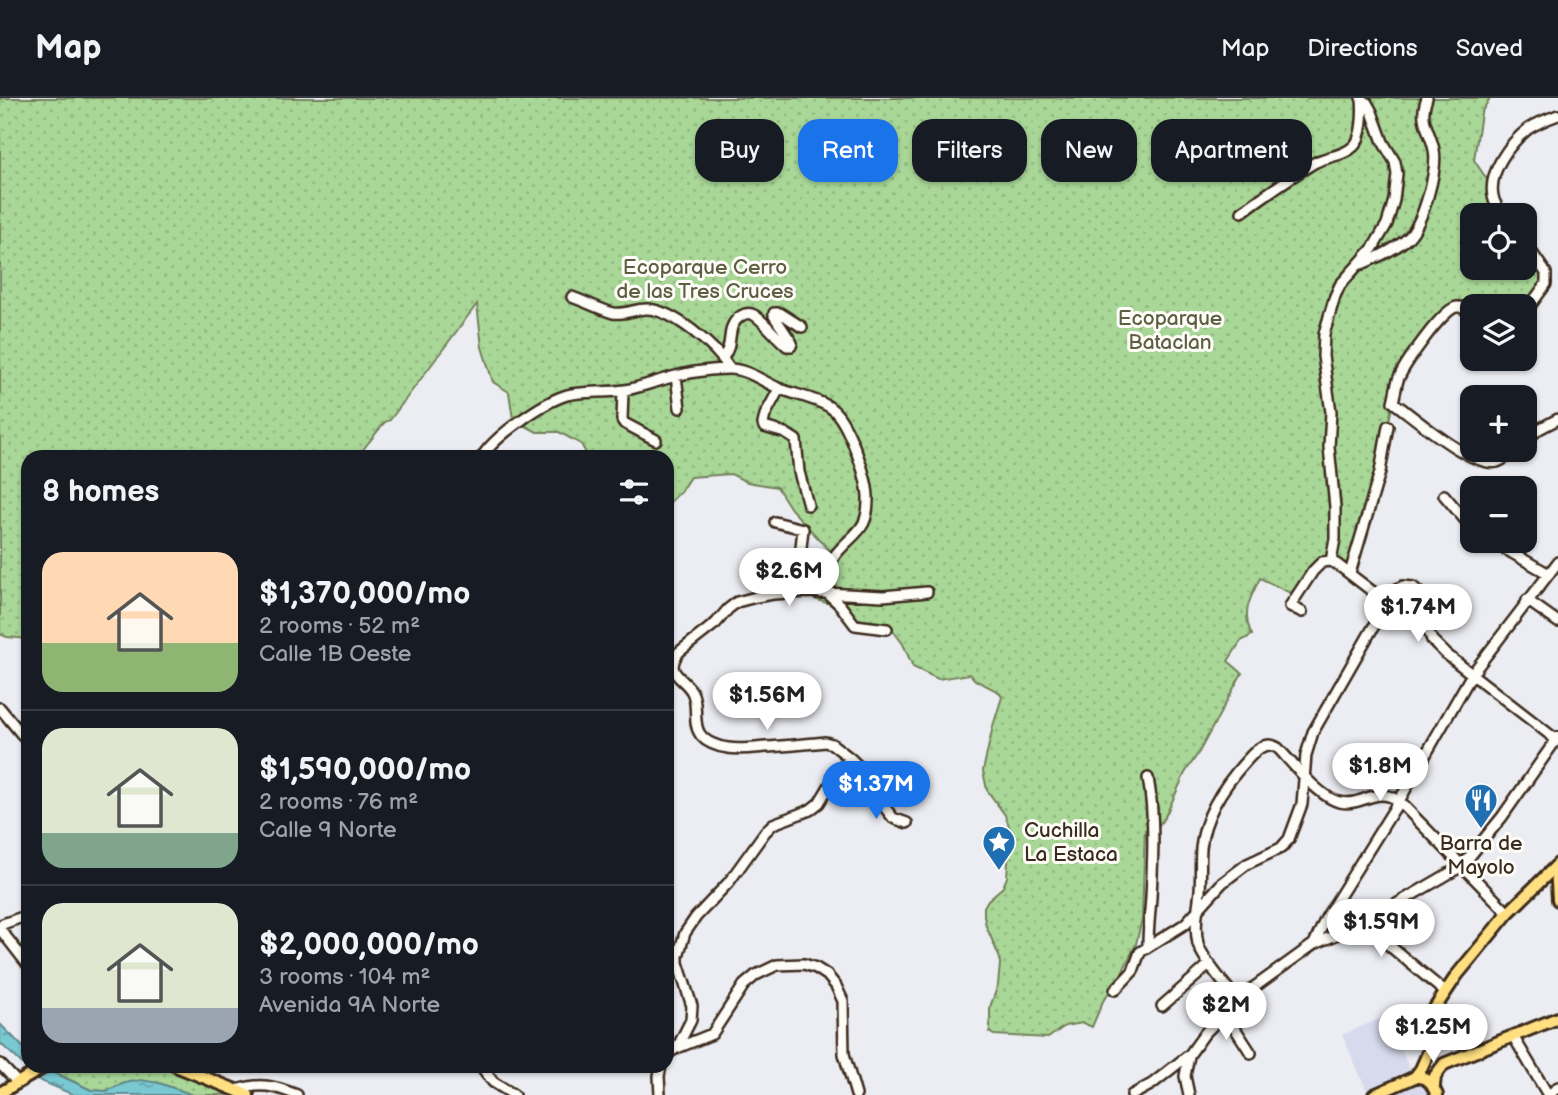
<!DOCTYPE html>
<meta charset="utf-8">
<style>
body{margin:0;font-family:"Balsamiq Sans",sans-serif;background:#20242c;color:#f1f3f6;height:100vh;display:flex;flex-direction:column;font-size:26px;white-space:nowrap}
*{box-sizing:border-box;margin:0}
p{font-size:23px;color:#9ea1a6}
.icon{flex:none;width:38px;height:38px;fill:none;stroke:currentColor;stroke-width:2;stroke-linecap:round;stroke-linejoin:round}
.map{position:relative;flex:1;overflow:hidden}
.panel{position:absolute;left:21px;top:352px;width:653px;height:623px;display:flex;flex-direction:column;background:#171b24;border-radius:21px;box-shadow:0 2px 5px #0004}
.panel>*{flex:none}
.guide{position:absolute;left:695px;top:21px;width:665px;height:63px;display:flex;gap:14px}
.fabs{position:absolute;left:1460px;top:105px;display:grid;gap:14px}
.fabs a{display:grid;place-items:center;width:77px;height:77px;border-radius:14px;background:#171b24;box-shadow:0 2px 5px #0004;font-size:35px}
.price{position:absolute;translate:-50% -60px;padding:0 16px;border-radius:24px;background:#fff;color:#222;font-size:23px;line-height:46px;filter:drop-shadow(0 2px 4px #0008)}
.price::after{content:'';position:absolute;left:50%;top:42px;width:21px;height:16px;margin-left:-10px;background:inherit;clip-path:polygon(0 0,100% 0,50% 100%)}
.price.active{background:#1a73e8;color:#fff}
ul{padding:0;list-style:none}
li{display:flex;align-items:center;gap:21px;height:175px;padding:0 21px}
li+li{border-top:2px solid #363941}
li span{display:grid;place-items:center;flex:none;width:196px;height:140px;border-radius:21px;color:#555}
li>.icon{margin-inline-start:auto}
span .icon{width:84px;height:84px;fill:#fffc;stroke-width:1}
li b{font-size:30px}
h2{display:flex;justify-content:space-between;align-items:center;height:84px;padding:0 21px;font-size:30px}
.chip{padding:0 24px;border-radius:21px;background:#171b24;box-shadow:0 2px 5px #0004;font-size:24px;line-height:63px}
.chip.active{background:#1a73e8;color:#fff}
header{display:flex;align-items:center;gap:42px;box-sizing:border-box;height:98px;padding:0 35px;background:#171b24;border-bottom:2px solid #363941}
header strong{font-size:33px}
nav{display:flex;gap:38px;margin-inline-start:auto;font-size:24px}
.map>svg:first-child{display:block}
.built{fill:#d7daec}
.park{fill:url(#park-dots);stroke:#72805a;stroke-width:2}
.water{fill:url(#water-ripples);stroke:#60898b;stroke-width:2}
.lines{fill:none;stroke-linecap:round;stroke-linejoin:round}
.minor-casing{stroke:#3b2a1e;stroke-width:14}
.major-casing{stroke:#3b2a1e;stroke-width:16}
.minor{stroke:#fdfcf7;stroke-width:9}
.major{stroke:#ffdf80;stroke-width:10}
.labels{text-anchor:middle;dominant-baseline:central;stroke-width:6;stroke-linejoin:round;paint-order:stroke}
.park-label{font-size:21px;fill:#5c5e42;stroke:#fdfcf7}
.poi-label{font-size:21px;fill:#3b2a1e;stroke:#fdfcf7;text-anchor:start}
</style>
<header>
<strong>Map</strong>
<nav><a>Map</a><a>Directions</a><a>Saved</a></nav>
</header>
<div class="map">
<svg width="1558" height="997" viewBox="0 0 1558 997">
<defs>
<pattern id="park-dots" width="8" height="8" patternUnits="userSpaceOnUse" patternTransform="scale(1.75)"><rect width="8" height="8" fill="#a9d797"/><path d="M2 2h.1M6 6h.1" fill="none" stroke="#92b982" stroke-width="1.8" stroke-linecap="round"/></pattern>
<pattern id="water-ripples" width="26" height="14" patternUnits="userSpaceOnUse" patternTransform="scale(1.75)"><rect width="26" height="14" fill="#79c9d3"/><path d="M2 4q2-2 4 0t4 0M15 11q2-2 4 0t4 0" fill="none" stroke="#64a3ab"/></pattern>
</defs>
<rect width="100%" height="100%" fill="#ecedf2"/>
<filter id="ink" filterUnits="userSpaceOnUse"><feTurbulence type="fractalNoise" baseFrequency=".0143" numOctaves="2"/><feDisplacementMap in="SourceGraphic" scale="14" xChannelSelector="R" yChannelSelector="G"/><feConvolveMatrix kernelMatrix="1 2 1 2 8 2 1 2 1" color-interpolation-filters="sRGB"/></filter>
<g filter="url(#ink)">
<path class="built" d="M1386 918 1411 974 1367 993 1342 937Z
M1415 979 1437 997H1374Z"/>
<path class="park" d="M0 0H1490L1481 15 1474 62 1492 89 1504 117H1472V170H1524V143L1548 180 1524 216V208H1472V216L1450 211 1397 284 1388 328 1350 475 1322 464 1296 498 1260 480C1250 500 1241 515 1252 537L1241 543 1228 563 1242 575 1199 654 1185 675 1165 719 1156 731 1145 732 1142 821 1136 846 1120 879 1103 903 1092 929 1083 925 1065 928 1048 940 994 937 989 934 990 931V909L998 887 1000 866 999 858 986 828 984 818V809L988 802 1003 789 1007 779 1010 735 1009 728 1005 717 987 692 983 673 993 628 1002 599 999 594 975 582 970 576 938 581 913 569 903 546 889 527 858 521 850 524 836 508 814 501 810 490 829 452 791 411 777 389 747 384 731 376 690 379 680 394 667 407V359H588L581 346 559 334H537L513 321 509 294 493 284 482 249 477 206 390 322 385 324 357 359H28V541L7 539 0 536Z
M59 968H162L218 990 228 997H193L159 985H125L106 993 91 992 52 973Z"/>
<path class="water" d="M0 926 28 954V968H45L56 976 91 992 106 993 125 985 141 982 159 985 193 997H74L41 983 0 945Z"/>
<g class="lines">
<defs>
<path id="minor" d="M1242 114C1265 97 1289 80 1314 65 1326 58 1343 59 1354 48 1363 39 1363 13 1362 1
M1504 117C1499 111 1494 106 1493 98 1488 74 1510 45 1528 31 1537 25 1547 21 1558 17
M1524 143 1546 175V186L1524 216
M1362 166C1378 159 1396 151 1409 139 1423 124 1438 72 1434 52 1430 31 1418 23 1427 0
M572 199C586 204 599 211 613 215 625 217 635 211 646 211 673 211 716 249 730 271
M1472 216C1467 213 1463 208 1457 209 1444 209 1403 268 1398 282 1396 289 1395 296 1393 304 1414 319 1472 370 1497 364 1503 362 1511 356 1516 352
M723 260C732 246 728 243 732 229 735 221 745 212 754 217 763 222 777 240 787 248H791L792 245 774 218V215H780L802 229
M676 278 680 310
M779 291 765 317 763 326 764 329 785 335 796 342 799 374 808 407
M623 293 622 322 624 325 656 342
M1524 344 1539 331 1558 321
M482 359C495 338 543 304 567 297 582 293 608 295 625 292 643 289 659 282 676 278 691 274 714 271 729 271 747 271 762 283 778 290 792 296 822 302 832 311 848 323 867 379 868 398 869 433 855 433 836 456 828 467 824 482 821 495
M1444 397 1472 430
M775 424 803 431 796 495
M1491 443 1549 476
M1331 463 1335 441V409L1329 349 1331 314 1323 258 1324 236 1335 198 1340 187 1373 150 1387 126 1394 102 1397 76 1395 64 1383 44 1372 14 1367 5 1361 0
M1350 475 1380 374 1388 328
M828 496 840 507 855 527 887 531
M1527 502 1558 524
M1302 514 1290 508 1313 473 1322 464 1331 463 1338 467 1385 503
M0 610 28 644
M1148 680C1155 718 1153 760 1151 799 1150 815 1148 831 1148 847
M907 725 893 720 886 711 882 701 881 690 850 660 832 646 825 644C806 646 786 648 766 649 753 650 740 652 728 650 718 649 705 644 700 636 692 625 699 607 692 594 684 579 663 576 679 554L716 525 728 511 737 504 756 499 773 496 807 494 883 498 927 494
M1337 804 1445 894
M0 827 28 817
M0 831 28 867
M1314 846 1362 826 1462 768 1502 719 1558 639
M1115 892 1133 873 1140 854 1185 826 1222 785 1247 766 1281 750 1289 741 1302 706 1306 657 1313 634 1375 526 1385 503 1393 493 1403 488 1413 489 1425 499 1428 506 1427 529 1432 542 1446 556 1558 643
M1238 903C1227 889 1203 862 1198 846 1194 828 1198 811 1200 793 1201 779 1200 764 1201 750 1204 716 1225 686 1247 662 1256 652 1265 642 1278 650 1292 665 1321 701 1340 704 1363 709 1375 687 1399 703L1508 815
M1162 908 1210 866
M1225 915 1251 955
M1513 938 1548 997
M677 950 691 922 692 908 678 865V858L685 835 696 819 729 784 765 734 773 726 810 712 819 705 831 685 850 660
M667 956 677 950 712 936 744 887 756 877 777 867 804 866 816 870 827 877 836 888 843 903 844 956 856 997
M0 966 18 985
M481 968 493 984 514 997
M237 992C260 984 275 988 297 997
M660 997 659 978 661 968
M1132 997 1152 986 1190 956 1205 935 1225 915 1253 890 1314 846 1326 820 1399 703 1472 576 1558 464
M1189 997 1185 978 1189 958
M1549 997 1558 989"/>
<path id="major" d="M1556 768 1558 802
M176 968 248 997
M1415 979C1428 978 1432 986 1437 997
M1434 988 1435 978 1444 966 1558 920
M0 995 46 968
M1374 997 1415 979 1421 971 1429 953 1428 929 1433 913 1457 877 1508 815 1558 766"/>
</defs>
<use href="#minor" class="minor-casing"/>
<use href="#major" class="major-casing"/>
<use href="#minor" class="minor"/>
<use href="#major" class="major"/>
</g>
</g>
<defs>
<symbol id="restaurant-pin" viewBox="-11 -11 22 30"><path d="M0 17L-7.5 6A9.5 9.5 0 1 1 7.5 6Z" fill="#1f6fb2" stroke="#fdfcf7"/><path d="M-5-6h1v4h1v-4h1v4h1v-4h1v5L-1.5 .5V6h-2V.5L-5-1ZM5-6V6H3V1.5H1.5Q1.5-4 5-6Z" fill="#fff"/></symbol>
<symbol id="sight-pin" viewBox="-11 -11 22 30"><path d="M0 17L-7.5 6A9.5 9.5 0 1 1 7.5 6Z" fill="#1f6fb2" stroke="#fdfcf7"/><path d="M0-6L1.8-2.2L6-1.7L2.9 1.2L3.7 5.4L0 3.3L-3.7 5.4L-2.9 1.2L-6-1.7L-1.8-2.2Z" fill="#fff"/></symbol>
</defs>
<g fill-rule="evenodd">
<use href="#restaurant-pin" x="1462" y="683" width="38" height="52"/>
<use href="#sight-pin" x="980" y="725" width="38" height="52"/>
</g>
<g class="labels">
<g class="park-label">
<text x="705" y="169">Ecoparque Cerro<tspan x="705" dy="24">de las Tres Cruces</tspan></text>
<text x="1170" y="220">Ecoparque<tspan x="1170" dy="24">Bataclan</tspan></text>
</g>
<g class="poi-label">
<text x="1024" y="732">Cuchilla<tspan x="1024" dy="24">La Estaca</tspan></text>
<text x="1481" y="745" text-anchor="middle">Barra de<tspan x="1481" dy="24">Mayolo</tspan></text>
</g>
</g>
</svg>
<div class="fabs">
<a><svg class="icon" aria-label="locate" viewBox="0 0 24 24"><circle cx="12" cy="12" r="6"/><path d="M12 2v4M12 18v4M2 12h4M18 12h4"/></svg></a>
<a><svg class="icon" aria-label="layers" viewBox="0 0 24 24"><path d="M12 4l9 5-9 5-9-5zM3 14l9 5 9-5"/></svg></a>
<a>+</a>
<a>−</a>
</div>
<b class="price" style="left:789px;top:510px">$2.6M</b>
<b class="price" style="left:1418px;top:546px">$1.74M</b>
<b class="price" style="left:767px;top:634px">$1.56M</b>
<b class="price" style="left:1380px;top:705px">$1.8M</b>
<b class="price active" style="left:876px;top:723px">$1.37M</b>
<b class="price" style="left:1381px;top:861px">$1.59M</b>
<b class="price" style="left:1226px;top:944px">$2M</b>
<b class="price" style="left:1433px;top:966px">$1.25M</b>
<div class="guide">
<a class="chip">Buy</a>
<a class="chip active">Rent</a>
<a class="chip">Filters</a>
<a class="chip">New</a>
<a class="chip">Apartment</a>
</div>
<section class="panel">
<h2>8 homes<svg class="icon" aria-label="filters" viewBox="0 0 24 24"><path d="M4 7h16M4 17h16"/><circle cx="9" cy="7" r="2"/><circle cx="15" cy="17" r="2"/></svg></h2>
<ul>
<li><span style="background:linear-gradient(#ffd9b3 65%,#8fb573 0)"><svg class="icon" aria-label="home" viewBox="0 0 24 24"><path d="M3 11l9-7 9 7M6 9v11h12V9"/></svg></span><div><b>$1,370,000/mo</b><p>2 rooms · 52 m²</p><p>Calle 1B Oeste</p></div></li>
<li><span style="background:linear-gradient(#dfe7d0 75%,#7fa58c 0)"><svg class="icon" aria-label="home" viewBox="0 0 24 24"><path d="M3 11l9-7 9 7M6 9v11h12V9"/></svg></span><div><b>$1,590,000/mo</b><p>2 rooms · 76 m²</p><p>Calle 9 Norte</p></div></li>
<li><span style="background:linear-gradient(#dfe7d0 75%,#9aa5b1 0)"><svg class="icon" aria-label="home" viewBox="0 0 24 24"><path d="M3 11l9-7 9 7M6 9v11h12V9"/></svg></span><div><b>$2,000,000/mo</b><p>3 rooms · 104 m²</p><p>Avenida 9A Norte</p></div></li>
</ul>
</section>
</div>
